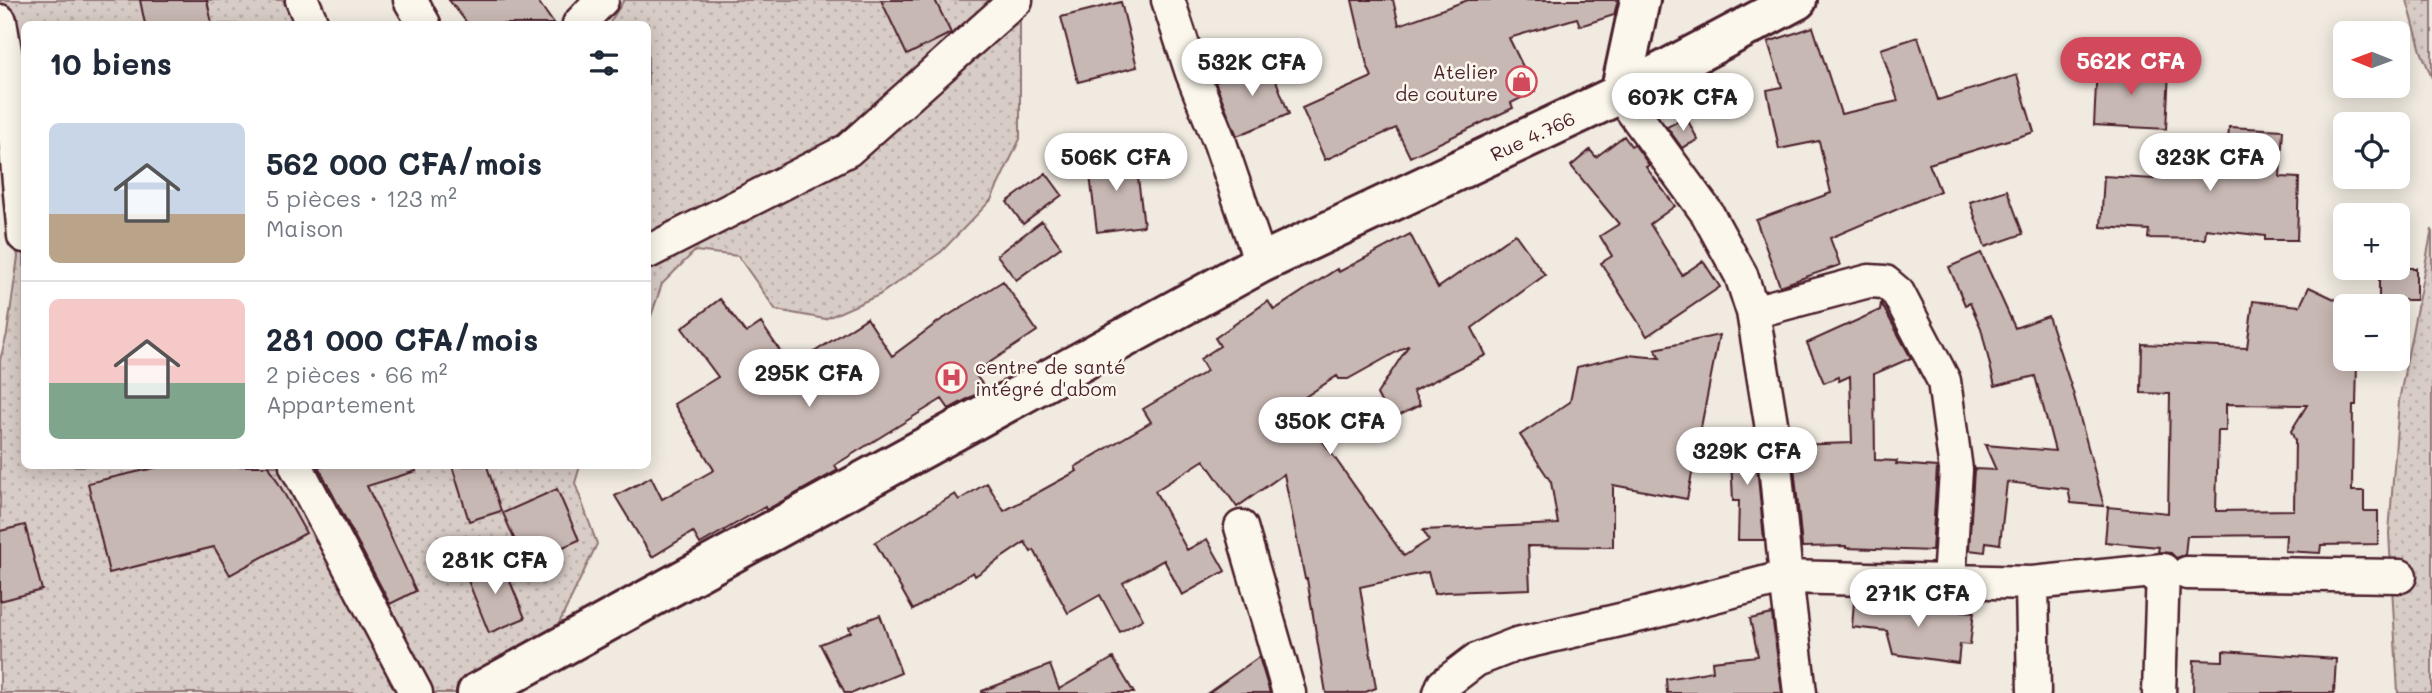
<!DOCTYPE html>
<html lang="fr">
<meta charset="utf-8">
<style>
body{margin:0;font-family:Mali,sans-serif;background:#f6f6f7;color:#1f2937;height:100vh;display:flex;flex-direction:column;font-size:26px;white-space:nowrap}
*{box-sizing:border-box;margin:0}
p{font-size:23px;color:#747a83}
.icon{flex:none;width:38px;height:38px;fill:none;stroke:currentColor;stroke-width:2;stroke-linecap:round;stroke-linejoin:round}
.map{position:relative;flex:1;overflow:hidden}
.drawer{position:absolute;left:21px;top:21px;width:630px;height:448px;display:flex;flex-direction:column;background:#fff;border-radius:10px;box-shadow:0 4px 18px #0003}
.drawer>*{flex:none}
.needle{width:46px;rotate:271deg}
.controls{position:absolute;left:2333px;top:21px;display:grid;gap:14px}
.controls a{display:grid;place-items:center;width:77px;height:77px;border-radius:10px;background:#fff;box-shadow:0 4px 18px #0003;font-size:35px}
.price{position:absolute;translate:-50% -60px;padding:0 16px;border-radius:24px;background:#fff;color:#222;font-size:23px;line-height:46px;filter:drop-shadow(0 2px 4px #0008)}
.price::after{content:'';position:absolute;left:50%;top:42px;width:21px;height:16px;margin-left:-10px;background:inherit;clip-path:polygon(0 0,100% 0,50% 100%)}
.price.current{background:#d1495b;color:#fff}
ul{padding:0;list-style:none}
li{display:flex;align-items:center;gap:21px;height:175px;padding:0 28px}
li+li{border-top:2px solid #e0e1e3}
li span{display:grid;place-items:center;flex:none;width:196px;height:140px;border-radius:10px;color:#555}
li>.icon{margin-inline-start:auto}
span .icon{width:84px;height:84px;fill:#fffc;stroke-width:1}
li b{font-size:30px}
h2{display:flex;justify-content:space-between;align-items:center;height:84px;padding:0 28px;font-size:30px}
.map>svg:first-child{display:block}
.grass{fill:url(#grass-dots);stroke:#917678;stroke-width:2}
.building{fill:#c8b8b3;stroke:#4a1f2b;stroke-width:2;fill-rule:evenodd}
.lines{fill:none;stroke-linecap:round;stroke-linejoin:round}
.minor-casing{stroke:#4a1f2b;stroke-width:37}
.tertiary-casing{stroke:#4a1f2b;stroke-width:44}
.minor{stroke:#fbf7ec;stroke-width:32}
.tertiary{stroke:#fbf7ec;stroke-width:38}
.labels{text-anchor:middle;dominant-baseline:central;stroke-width:5;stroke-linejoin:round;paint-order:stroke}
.poi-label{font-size:19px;fill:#4a1f2b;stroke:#fbf7ec;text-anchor:end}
.street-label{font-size:19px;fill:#4a1f2b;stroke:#fbf7ec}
</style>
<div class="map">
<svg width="2432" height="693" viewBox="0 0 2432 693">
<defs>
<pattern id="grass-dots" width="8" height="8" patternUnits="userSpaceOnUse" patternTransform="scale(1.75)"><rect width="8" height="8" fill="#d8ccc6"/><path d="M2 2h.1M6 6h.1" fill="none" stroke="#bbafaa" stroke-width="1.8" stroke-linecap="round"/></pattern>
</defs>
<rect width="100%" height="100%" fill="#f0eae0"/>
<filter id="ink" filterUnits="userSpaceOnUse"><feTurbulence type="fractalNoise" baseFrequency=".0143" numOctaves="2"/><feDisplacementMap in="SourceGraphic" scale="14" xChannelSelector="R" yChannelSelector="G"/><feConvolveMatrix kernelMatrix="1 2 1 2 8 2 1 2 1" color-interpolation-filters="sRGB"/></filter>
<g filter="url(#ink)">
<path class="grass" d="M0 0H283L298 24H24V466H580L575 483 597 544 542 659 481 693H0V360L7 334 18 257 8 182 0 159Z
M624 0H1020V139L991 200 941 252 879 295 825 319 776 310 738 256 695 251 662 284 648 325V24H609Z
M2407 0H2432V78L2421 51Z
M2432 229V693H2398L2389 533 2399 401Z"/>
<path class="building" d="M140 0H207L212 24H145Z
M449 0H537L554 24H468Z
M881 0H935L951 33 907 55Z
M1352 0H1393L1399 25 1468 0H1618L1614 15 1580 26 1577 18 1509 38 1535 91 1511 103 1513 108 1410 157 1396 128 1325 160 1302 108 1372 77 1367 65Z
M1121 2 1137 67 1078 82 1061 17Z
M1813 27 1841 114 1898 101 1881 49 1918 37 1938 100 2017 75 2034 132 1929 164 1940 191 1830 238 1840 265 1780 286 1756 220 1831 193 1819 141 1779 149 1767 90 1782 87 1768 42Z
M1268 60 1289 114 1237 136 1215 82Z
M2097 65 2169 71 2166 129 2094 125Z
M1686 117 1698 140 1682 148 1667 127Z
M2229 127 2283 130 2280 177 2299 178 2297 240H2265V236L2206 229 2205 239 2148 238 2149 230 2101 227 2104 176 2154 179 2157 153 2227 160Z
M1624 136 1631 146 1634 144 1649 165 1646 167 1675 206 1650 224 1682 275 1703 261 1720 287 1647 336 1601 263 1612 256 1600 236 1619 224 1571 166 1590 150 1596 157Z
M1135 154 1144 226 1097 232 1088 159Z
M1046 173 1062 195 1023 224 1007 202Z
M2007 190 2023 234 1985 247 1970 202Z
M1042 221 1061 247 1016 280 997 255Z
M1410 234 1438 288 1515 234 1545 275 1472 328 1486 355 1413 391 1420 405 1390 420 1377 394 1409 345 1348 379H1339L1337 376 1296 403 1404 556 1429 540 1423 530 1558 524 1551 482 1520 435 1570 402 1577 367 1628 355 1660 358 1655 349 1719 335 1687 499 1613 485V547L1528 546 1530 589 1445 592 1434 594 1428 572 1360 587 1376 688 1363 693H1326L1307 579H1305L1284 474 1237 507 1204 460 1155 491 1187 550 1207 539 1225 571 1182 595 1164 560 1123 583 1143 619 1120 632 1100 595 1068 613 1034 550 1031 552 1025 542 975 576 973 572 913 610 875 542 955 494 959 500 987 483 1004 511 1077 471 1075 467 1151 422 1143 409 1207 371 1200 359 1220 346 1215 338 1268 301 1274 310 1337 269 1339 272Z
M1981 253 2015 328 2048 316 2073 392 2104 506 2071 503 2068 489 2007 482 2000 544 1986 542 1985 552 1969 550 1974 469 1996 470 1985 445 2055 451 2035 376 1995 386 1981 328 1970 303 1965 305 1949 267Z
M2379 268H2416V300H2379Z
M1003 281 1037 331 974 373 986 389 949 409 942 399 835 465 838 470 766 510 765 507 700 544 693 532 652 557 615 496 651 477 662 499 714 470 674 404 718 377 682 328 720 299 746 333 761 323 791 367 867 318 892 356 938 322Z
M2309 287 2345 304V363H2357L2356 405H2353L2352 491H2364V511H2378V544L2321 545 2320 553 2285 551 2286 535 2187 536 2185 555 2176 558 2171 553 2158 552 2159 547 2105 542 2108 507 2168 513 2170 394 2141 393 2142 344 2247 348 2253 301 2300 306ZM2226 404 2307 405 2291 431 2295 441 2294 510 2216 511 2218 431H2226Z
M1881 303 1911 358 1874 374 1875 460 1897 461 1896 464 1937 467 1932 551 1846 548V546L1802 547 1792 445 1852 443 1850 376 1839 381 1838 377 1824 383 1807 343 1880 310Z
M1754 434 1764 540H1738L1739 501H1733L1730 436Z
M163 466H269L306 533 230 575 214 547 109 573 88 483Z
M318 466H415L416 471 367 486 416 591 390 604Z
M452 466H487L501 511 469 521Z
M557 489 579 540 525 564 503 513Z
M25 525 42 590 0 601V531Z
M501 559 525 618 489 633 465 573Z
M1854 601 1974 612 1970 645 1960 644 1958 663 1893 654 1887 631 1852 627Z
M1772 614 1782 693H1667L1666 679 1713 671 1712 661 1758 656 1750 619Z
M880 615 901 673 853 693H845L820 644 851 632 849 627Z
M2223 651 2336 659 2334 693H2193L2194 660 2223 661Z
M1259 657 1270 693H1208Z
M1113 658 1134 693H982V691L1050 665 1059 689Z"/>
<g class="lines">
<defs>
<path id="minor" d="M302 0 312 24
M410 0 424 24
M1168 0 1192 73 1220 143 1261 263
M0 21 9 75 24 236
M579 24 602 0
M648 252 848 150 1016 0
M1753 312 1869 281 1885 282 1898 293 1944 381 1956 470 1949 581
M296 466 416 693
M1241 527 1289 693
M2187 573 2400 576
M2032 583 2034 693
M1440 693 1443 685 1476 660 1517 644 1650 613 1786 577 1771 423 1753 312 1741 275 1707 213 1620 94
M1800 693 1786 577 2032 583 2163 570 2159 693"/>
<g id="tertiary">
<path d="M1620 94 1640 0"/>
<path id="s1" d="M477 693 1261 263 1620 94 1797 0"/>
</g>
</defs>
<use href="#minor" class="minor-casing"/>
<use href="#tertiary" class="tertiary-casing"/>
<use href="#minor" class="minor"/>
<use href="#tertiary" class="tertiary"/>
</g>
</g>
<defs>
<symbol id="shop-ring" viewBox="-11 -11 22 22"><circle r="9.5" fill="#fbf7ec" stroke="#d1495b" stroke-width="1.5"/><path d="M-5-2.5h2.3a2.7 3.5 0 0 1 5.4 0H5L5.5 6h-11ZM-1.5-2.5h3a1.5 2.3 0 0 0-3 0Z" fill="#d1495b"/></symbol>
<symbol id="hospital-ring" viewBox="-11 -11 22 22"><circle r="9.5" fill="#fbf7ec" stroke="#d1495b" stroke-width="1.5"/><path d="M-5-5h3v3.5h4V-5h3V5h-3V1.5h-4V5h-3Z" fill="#d1495b"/></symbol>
</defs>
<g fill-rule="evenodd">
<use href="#shop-ring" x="1504" y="64" width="35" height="35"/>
<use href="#hospital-ring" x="934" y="360" width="35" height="35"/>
</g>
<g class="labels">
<g class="poi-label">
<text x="1498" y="71">Atelier<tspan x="1498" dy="22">de couture</tspan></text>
<text x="975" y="366" text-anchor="start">centre de santé<tspan x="975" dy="22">intégré d'abom</tspan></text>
</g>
<g class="street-label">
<text stroke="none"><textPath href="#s1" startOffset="1194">Rue 4.766</textPath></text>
</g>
</g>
</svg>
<div class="controls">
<a><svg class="needle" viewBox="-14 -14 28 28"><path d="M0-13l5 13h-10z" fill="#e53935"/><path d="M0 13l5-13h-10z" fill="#747a83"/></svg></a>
<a><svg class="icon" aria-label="locate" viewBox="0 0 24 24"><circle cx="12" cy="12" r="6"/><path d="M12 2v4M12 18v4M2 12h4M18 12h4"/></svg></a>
<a>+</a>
<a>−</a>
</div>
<b class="price current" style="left:2131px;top:97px">562K CFA</b>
<b class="price" style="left:1252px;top:98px">532K CFA</b>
<b class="price" style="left:1683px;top:133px">607K CFA</b>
<b class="price" style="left:1116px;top:193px">506K CFA</b>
<b class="price" style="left:2210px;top:193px">323K CFA</b>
<b class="price" style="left:809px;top:409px">295K CFA</b>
<b class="price" style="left:1330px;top:457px">350K CFA</b>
<b class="price" style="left:1747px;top:487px">329K CFA</b>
<b class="price" style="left:495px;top:596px">281K CFA</b>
<b class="price" style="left:1918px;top:629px">271K CFA</b>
<section class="drawer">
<h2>10 biens<svg class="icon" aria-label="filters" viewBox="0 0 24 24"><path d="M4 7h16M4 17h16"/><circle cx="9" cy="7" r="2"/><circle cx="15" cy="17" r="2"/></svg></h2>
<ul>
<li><span style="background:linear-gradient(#c9d6e8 65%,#b9a48a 0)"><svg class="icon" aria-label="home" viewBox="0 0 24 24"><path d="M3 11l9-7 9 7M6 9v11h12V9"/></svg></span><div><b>562 000 CFA/mois</b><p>5 pièces · 123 m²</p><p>Maison</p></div></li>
<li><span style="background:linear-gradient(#f6c9c9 60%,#7fa58c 0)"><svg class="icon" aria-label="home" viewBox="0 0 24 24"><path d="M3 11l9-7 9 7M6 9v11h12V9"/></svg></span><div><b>281 000 CFA/mois</b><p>2 pièces · 66 m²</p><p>Appartement</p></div></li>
</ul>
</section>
</div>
